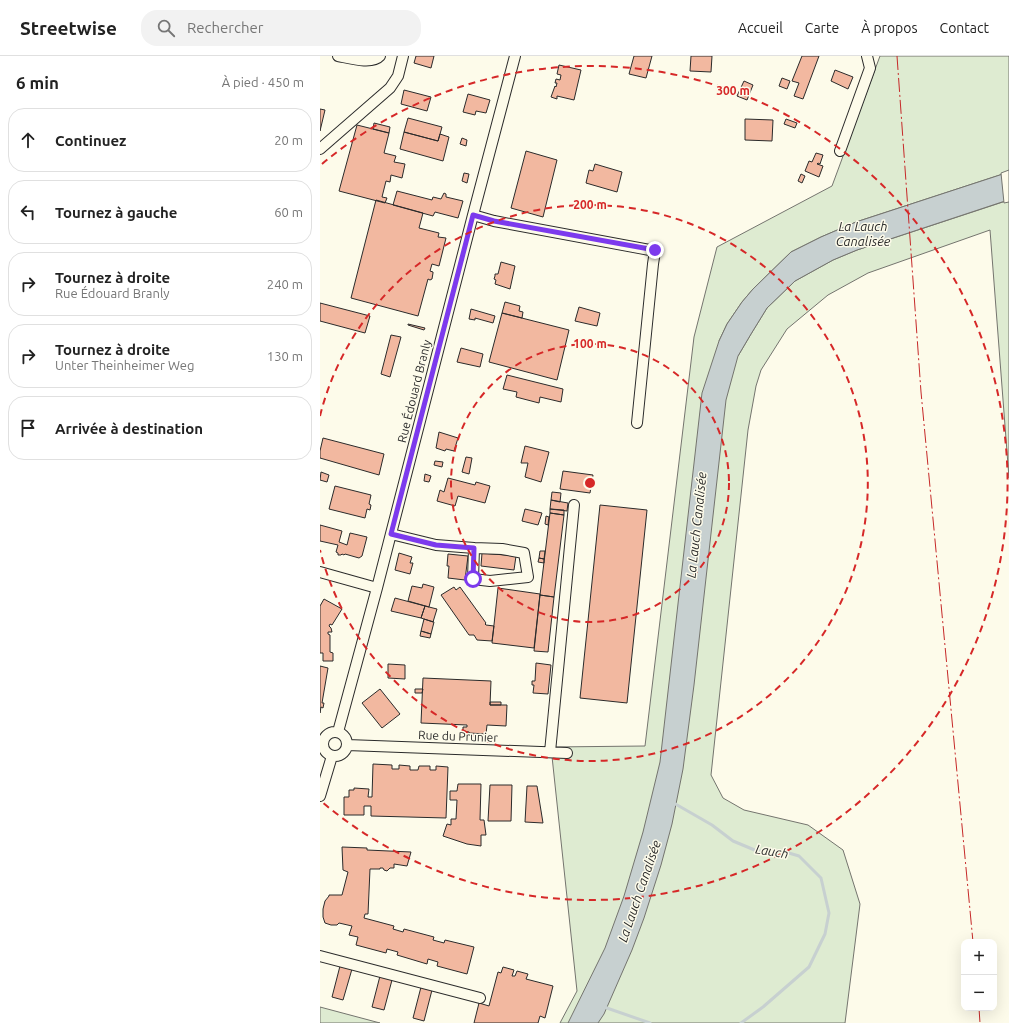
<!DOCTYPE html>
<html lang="fr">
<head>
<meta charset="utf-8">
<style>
  body { margin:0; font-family:Ubuntu,sans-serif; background:#f2f2f2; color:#222 }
  .controls { position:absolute; right:12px; bottom:12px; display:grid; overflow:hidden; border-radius:8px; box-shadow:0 4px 16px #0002 }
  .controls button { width:36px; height:36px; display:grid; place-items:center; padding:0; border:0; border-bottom:1px solid #e0e0e0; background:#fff; color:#222; font:20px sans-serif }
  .stop { position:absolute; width:12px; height:12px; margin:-9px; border:3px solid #7c3aed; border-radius:50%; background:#fff }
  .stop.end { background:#7c3aed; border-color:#fff; box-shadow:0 1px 4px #0008 }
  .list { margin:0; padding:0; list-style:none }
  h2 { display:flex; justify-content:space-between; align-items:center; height:52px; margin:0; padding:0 16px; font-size:17px }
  h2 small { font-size:13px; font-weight:400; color:#767676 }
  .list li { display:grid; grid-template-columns:26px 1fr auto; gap:12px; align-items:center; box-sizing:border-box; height:64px; margin:0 8px 8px; padding:0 8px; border:1px solid #e0e0e0; border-radius:16px }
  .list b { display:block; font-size:15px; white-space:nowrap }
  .list p { margin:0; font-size:13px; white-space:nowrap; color:#767676 }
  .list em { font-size:13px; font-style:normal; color:#767676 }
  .icon { flex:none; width:22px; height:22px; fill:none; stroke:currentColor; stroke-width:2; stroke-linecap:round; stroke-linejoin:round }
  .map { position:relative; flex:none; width:689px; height:967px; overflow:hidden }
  header { display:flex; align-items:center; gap:24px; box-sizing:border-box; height:56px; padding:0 20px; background:#fff; border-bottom:1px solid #e0e0e0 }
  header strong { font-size:19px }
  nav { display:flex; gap:22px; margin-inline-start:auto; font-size:14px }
  .search { width:280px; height:36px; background:#f2f2f2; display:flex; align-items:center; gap:10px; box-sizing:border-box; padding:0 14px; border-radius:16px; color:#767676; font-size:15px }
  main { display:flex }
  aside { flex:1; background:#fff }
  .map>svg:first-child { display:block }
  .green { fill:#deebd1; stroke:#74746e }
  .water { fill:#c7d0d0; stroke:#74746e }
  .pier { fill:#fdfbea; stroke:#74746e }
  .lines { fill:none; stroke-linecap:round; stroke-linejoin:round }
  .stream { stroke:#c7d0d0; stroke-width:3 }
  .building { fill:#f2b8a0; stroke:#2b2b2b }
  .minor-casing { stroke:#2b2b2b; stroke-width:12 }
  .minor { stroke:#fdfbea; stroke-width:10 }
  .power { stroke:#c62828; stroke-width:1; stroke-dasharray:14 3 2 3; stroke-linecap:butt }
  .route { stroke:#7c3aed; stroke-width:5 }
  .ring { fill:none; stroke:#d62828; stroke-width:2; stroke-dasharray:7 5 }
  .labels { text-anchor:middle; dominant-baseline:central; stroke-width:3; stroke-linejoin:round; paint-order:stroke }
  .street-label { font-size:12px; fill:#2b2b2b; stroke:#fdfbea }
  .water-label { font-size:13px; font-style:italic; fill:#2b2b2b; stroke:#fdfbea }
  .centre { fill:#d62828; stroke:#fdfbea; stroke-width:2 }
  .ring-label { font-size:12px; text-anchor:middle; font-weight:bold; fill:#d62828; stroke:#fdfbea; stroke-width:3; stroke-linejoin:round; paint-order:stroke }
</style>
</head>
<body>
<header>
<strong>Streetwise</strong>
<div class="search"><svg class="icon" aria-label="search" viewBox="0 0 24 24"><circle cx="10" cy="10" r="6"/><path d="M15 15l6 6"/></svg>Rechercher</div>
<nav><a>Accueil</a><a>Carte</a><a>À propos</a><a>Contact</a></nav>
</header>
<main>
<aside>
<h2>6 min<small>À pied · 450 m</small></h2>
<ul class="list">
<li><svg class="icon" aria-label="ahead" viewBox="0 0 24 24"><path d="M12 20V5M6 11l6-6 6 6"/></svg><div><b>Continuez</b></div><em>20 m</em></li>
<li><svg class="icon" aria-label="left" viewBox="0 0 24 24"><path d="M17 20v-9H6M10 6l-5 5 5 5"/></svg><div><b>Tournez à gauche</b></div><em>60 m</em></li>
<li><svg class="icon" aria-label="right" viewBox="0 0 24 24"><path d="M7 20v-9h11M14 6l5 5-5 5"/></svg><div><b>Tournez à droite</b><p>Rue Édouard Branly</p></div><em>240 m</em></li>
<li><svg class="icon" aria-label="right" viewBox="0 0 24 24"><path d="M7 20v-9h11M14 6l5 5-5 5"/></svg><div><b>Tournez à droite</b><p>Unter Theinheimer Weg</p></div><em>130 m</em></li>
<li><svg class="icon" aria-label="arrive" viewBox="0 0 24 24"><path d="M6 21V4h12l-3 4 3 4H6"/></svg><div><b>Arrivée à destination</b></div></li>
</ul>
</aside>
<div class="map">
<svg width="689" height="967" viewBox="0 0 689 967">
  <rect width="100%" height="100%" fill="#fdfbea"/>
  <path class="green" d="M560 0H689V116L536 166 501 181 471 196 433 233 422 246 407 268 399 285 418 300 431 278 447 252 475 225 513 204 537 194 689 144V422L670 174 548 217 508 239 467 273 441 314 436 330 428 374 391 719 403 742 424 754 488 769 523 794 540 848 525 967H240L257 935 231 691 325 690 374 281 397 191 512 130Z
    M0 951 60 967H0Z"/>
  <path class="water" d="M689 116 685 145 537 194 513 204 475 225 447 252 431 278 418 300 406 344 374 629 363 713 352 768 341 809 324 862 312 894 284 958 278 967H248L285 892 304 840 323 776 340 706 382 337 399 285 407 268 422 246 433 233 471 196 501 181 536 166Z"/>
  <path class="pier" d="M689 114V146L684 147 681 117Z"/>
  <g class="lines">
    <path class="stream" d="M352 746 392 769 413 785 437 795H462L479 800 501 822 509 857 505 878 489 911 443 951 421 967
      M284 951 330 967"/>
  </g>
  <path class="building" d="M96 0H114L111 12 94 7Z
    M314 0H332L326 22 309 18Z
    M371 0H392L391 16 370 15Z
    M482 0H499L483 43 474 40 479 27 472 25Z
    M239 9 261 14 254 44 237 40V43L231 41 235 30 236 31 237 27H235L236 23 240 24 241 19 237 18Z
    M515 14 533 21 528 33 511 25Z
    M462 22 470 25 467 33 459 30Z
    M424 25 433 29 427 44 417 40Z
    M84 34 111 41 107 55 81 48Z
    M148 38 170 44 166 57 156 55 155 59 143 56Z
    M0 53 5 54 0 75Z
    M88 62 122 71 118 85 84 76Z
    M425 63 453 64 452 85 425 84Z
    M466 63 477 67 475 72 464 68Z
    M54 67 70 71 69 77 53 73Z
    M37 69 69 77 64 97 76 100 74 106 85 108 82 122 71 119 70 126 66 125 62 141 67 142 65 147 19 135Z
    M84 76 118 85 120 78 129 81 123 105 80 93Z
    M142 82 147 84 146 90 140 88Z
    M206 95 237 104 223 161 191 152Z
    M496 97 503 99 500 108 498 107 497 108 503 110 499 121 485 115 489 105 492 106Z
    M275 108 302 116 297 136 266 127 269 114 273 115Z
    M144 117 149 118 147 127 142 125Z
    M481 118 485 120 482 127 478 125Z
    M77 135 112 144 113 141 121 143 124 137 126 138V141L143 145 138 162 115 156 113 160 73 149Z
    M56 144 103 157 99 172 119 177 118 181 126 182 119 210 112 208 110 215 113 216V217L112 223 110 224 108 223 98 260 31 242Z
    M181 206 195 210 190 233 175 228 176 224 174 223 175 220V218H178Z
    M185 246 200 250 199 255 203 256 202 262 182 257Z
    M0 247 50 260 45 277 0 265Z
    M259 251 280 257 277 270 255 265Z
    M151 253 175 260 173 267 155 262V264L149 263Z
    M182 257 249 274 237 324 169 306Z
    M88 268 105 272 104 274 88 269Z
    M71 279 81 281 70 321 61 318Z
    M141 292 163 298 160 311 137 306Z
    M187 319 243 333 241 346 220 341 219 347 196 341 197 336 183 333Z
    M119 376 138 382 134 395 126 393 125 395 116 392Z
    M3 382 64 398 59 419 0 402V395Z
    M205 390 229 396 221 426 205 421 208 407H201Z
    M146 401 152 402 149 418 142 416Z
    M115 405 123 406 122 411 114 409Z
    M243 415 273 419 270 437 240 433Z
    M1 416 9 419 7 426 0 424Z
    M105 418 111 420 109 426 104 425Z
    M128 422 155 429 156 426 170 430 165 447 138 440 135 450 117 445 120 434 124 436Z
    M15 430 51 439 49 448 51 449 50 454 47 453 45 462 9 453Z
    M232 436 241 437 240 446 231 444Z
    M231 444 248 447 247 455 230 453Z
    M280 449 327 454 307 647 260 642Z
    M205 453 222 457 218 469 202 465Z
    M230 453 244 454V459L230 457Z
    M230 457 244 459 234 541 220 539Z
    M226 460 229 461 228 469 225 468Z
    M0 469 22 475 19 486 27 489 30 477 47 481 42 500 39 502 25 498 24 499 22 498 21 499H18V497L16 496 18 489 0 485Z
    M220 495H225L224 503 219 502Z
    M79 497 92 501 90 507H93L90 518 75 514Z
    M162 497 196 500 194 514 161 510Z
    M128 498 148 500 145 524 128 522 129 510H127Z
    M219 502 224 503V507L218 506Z
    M103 528 114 531 109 551 88 545 92 530 102 532Z
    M134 531 136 534 140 531 166 567 165 568 166 569 174 570 172 585 157 584 154 579H149L121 539Z
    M178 532 220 538 214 592 172 587Z
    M220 539 234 541 228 596 214 595Z
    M75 542 105 550 101 562 71 555Z
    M4 543 22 553 12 569 10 568 9 570 11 572 12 576H8V578L10 579V596L13 597V605H3V597H0V550Z
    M105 550 117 553 113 566 101 562Z
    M104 563 114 566 111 578 101 575Z
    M101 575 111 578 110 582 100 580Z
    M216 607 231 609 228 638 213 637 214 629H212V625H215Z
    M68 608 85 609V623L68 622Z
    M0 610 8 612 2 647H4L3 652 1 651 0 657Z
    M103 622 171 625 170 649H187L186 670 167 669 166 678 149 677V676L143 675V671H147V669L101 667Z
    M60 633 80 658 62 672 42 647Z
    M95 633H103L102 637H95Z
    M170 646H181V649H170Z
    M53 708 72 709V713H79V709L90 710V714H98L99 710H110V714H116V710L128 711 126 762 51 760V750H44V759H24V741H29V734H34V732L49 733 48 741H52Z
    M138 728H161L160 764H164L166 779H161V790L147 788 123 780 127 768 131 769V763H136L137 744H130V735H137Z
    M170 729H192L191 765H168Z
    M207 730H217L223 767 205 766Z
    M22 791 47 792V794L91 796 87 810 74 808V812H70L67 815 64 814 63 812H60V813H50L48 858H45L44 862 74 870 73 873 83 876 84 873 114 881 113 884 124 887 125 884 154 891 147 918 117 910 118 906 108 903 107 908 77 899 78 896 67 893 66 897 36 889 38 881 29 879 32 870 19 867 17 869H11L5 867 3 861V853L5 845 9 840V839H22L28 816 23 814Z
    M20 910 32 913 23 944 12 941Z
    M183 911 194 914 192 920H195L197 915 208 918 206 923 233 930 225 962 220 960 218 967H154L159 947 169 950 178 916 181 917Z
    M60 920 72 924 64 954 52 951Z
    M101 931 112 934 104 965 93 962Z"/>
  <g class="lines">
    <defs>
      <path id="minor" d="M18 0C29 2 52 9 60 0
        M0 93 70 32 78 20 83 0
        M520 95 550 12 547 0
        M153 159 174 165 335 195 333 208 317 367
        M71 478 116 489 154 492 153 523 170 525 208 521 204 497 182 493 154 492
        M0 516 57 532
        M3 688a12 12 0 1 1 24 0a12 12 0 1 1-24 0Z
        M18 676 57 532 153 159 195 0
        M27 689 247 697
        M230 696 254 449
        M0 740 12 700
        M0 900 160 942"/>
    </defs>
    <use href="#minor" class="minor-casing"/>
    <use href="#minor" class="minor"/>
    <path class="power" d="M577 0 601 336 653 886
      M659 952 660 967"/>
  </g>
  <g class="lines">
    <path class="route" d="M153 523 154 492 116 489 71 478 153 159 174 165 335 194"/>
  </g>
  <g class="ring">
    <circle cx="270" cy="427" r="139"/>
    <path d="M0 360A278 278 0 1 1 0 494"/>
    <path d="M2 108A417 417 0 1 1 2 746"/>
  </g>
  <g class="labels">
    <g class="street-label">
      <text transform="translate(94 335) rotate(-76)">Rue Édouard Branly</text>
      <text transform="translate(138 680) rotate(2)">Rue du Prunier</text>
    </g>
    <g class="water-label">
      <text x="543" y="170">La Lauch<tspan x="543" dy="15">Canalisée</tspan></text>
      <text transform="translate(376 469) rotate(-84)">La Lauch Canalisée</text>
      <text transform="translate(452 795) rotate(9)">Lauch</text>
      <text transform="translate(319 835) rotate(-71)">La Lauch Canalisée</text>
    </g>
  </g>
  <circle cx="270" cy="427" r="6" class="centre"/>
  <g class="ring-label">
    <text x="413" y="39">300 m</text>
    <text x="270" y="153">200 m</text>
    <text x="270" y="292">100 m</text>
  </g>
</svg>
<div class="controls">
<button>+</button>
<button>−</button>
</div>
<div class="stop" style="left:153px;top:523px"></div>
<div class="stop end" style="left:335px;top:194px"></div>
</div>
</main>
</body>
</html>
